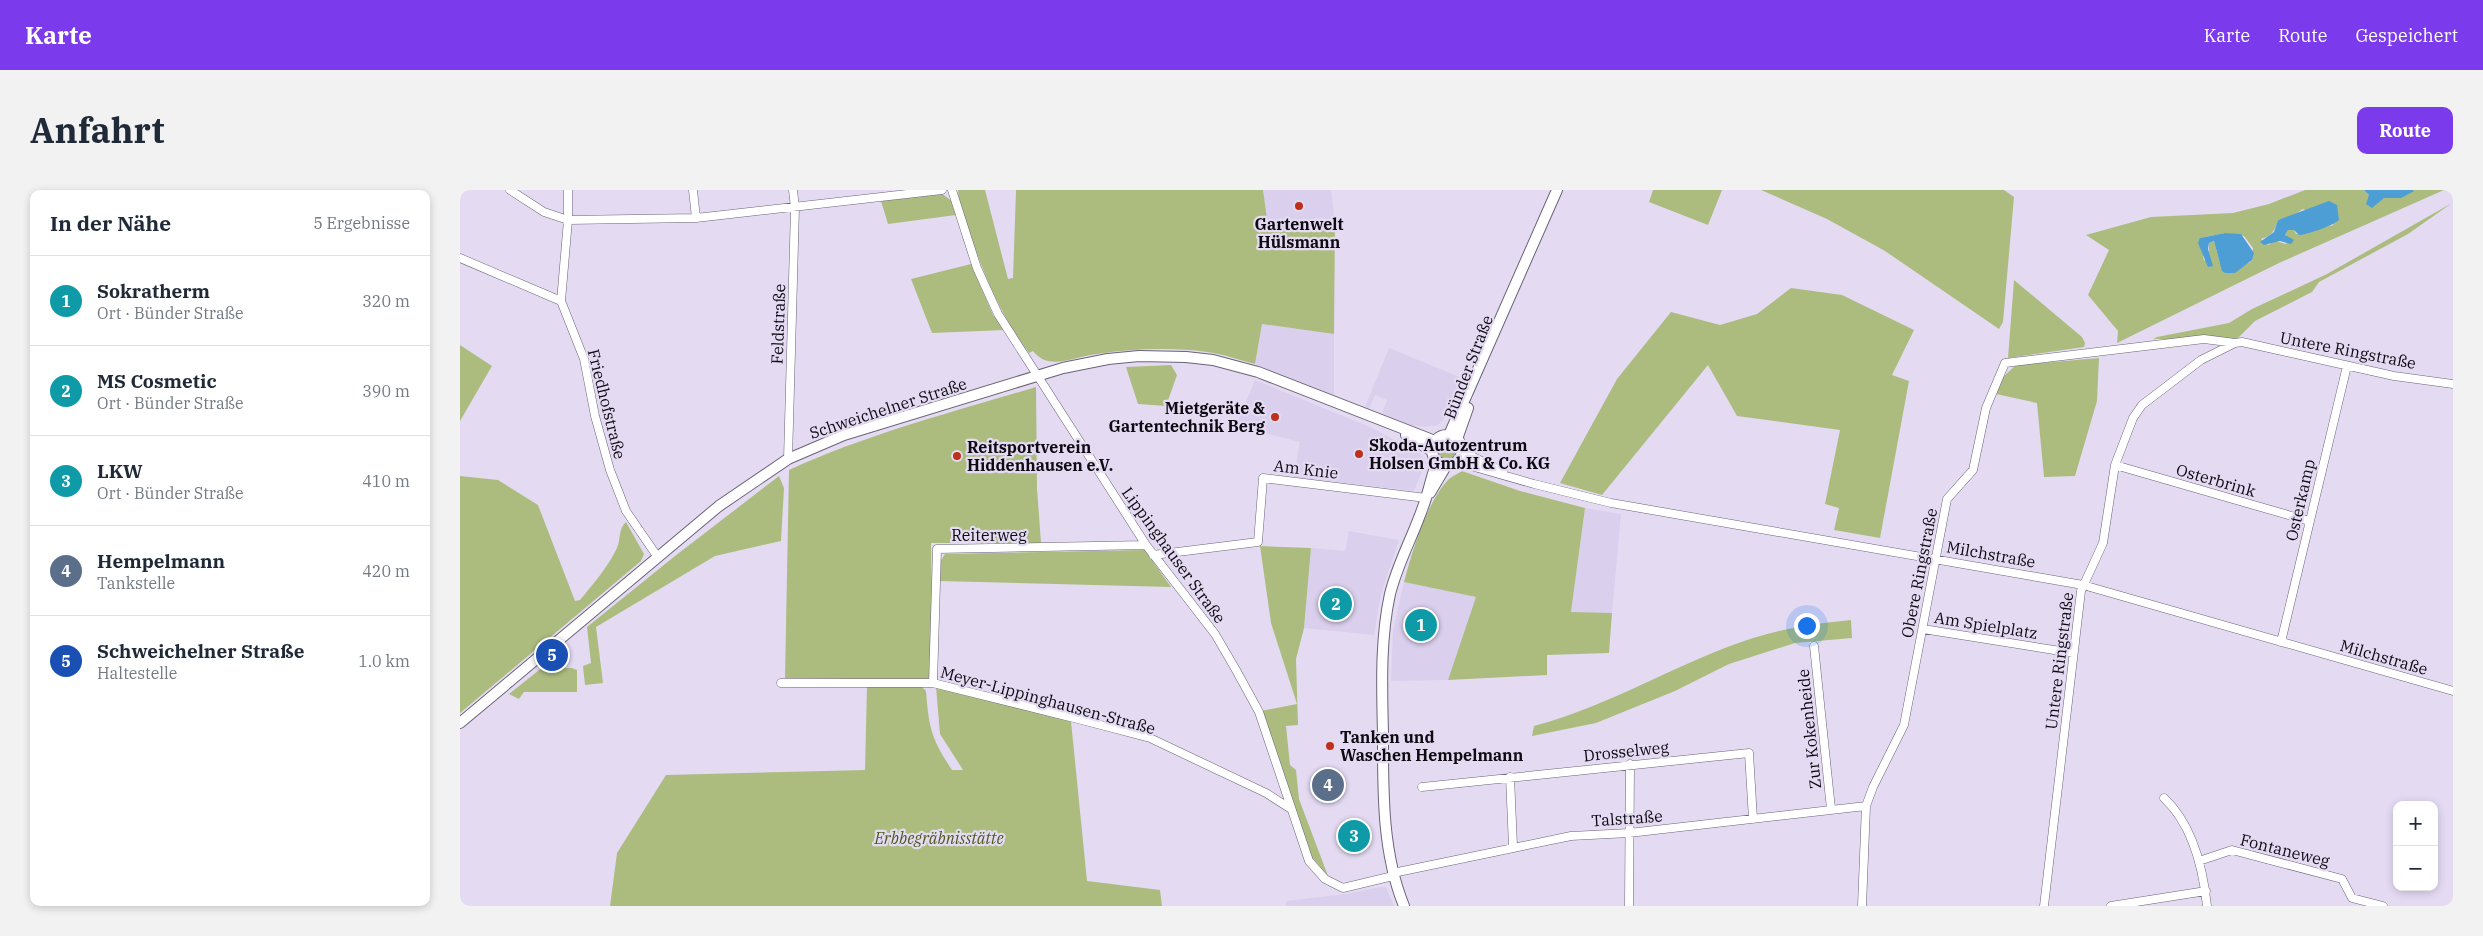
<!DOCTYPE html>
<html lang="de">
<head>
<meta charset="utf-8">
<style>
  body { margin:0; font-family:"IBM Plex Serif",serif; background:#f2f2f3; color:#1f2937 }
  .controls { position:absolute; right:15px; bottom:15px; display:grid; overflow:hidden; border-radius:10px; box-shadow:0 2px 8px #0003 }
  .controls button { width:45px; height:45px; display:grid; place-items:center; padding:0; border:0; border-bottom:1px solid #e0e1e3; background:#fff; color:#1f2937; font:25px sans-serif }
  .you { position:absolute; left:1346px; top:435px; width:18px; height:18px; margin:-12px; border:4px solid #fff; border-radius:50%; background:#1a73e8; box-shadow:0 0 0 8px #1a73e833 }
  .badge { display:grid; place-items:center; width:32px; height:32px; border-radius:50%; background:#7c3aed; color:#fff; font-size:16px; font-weight:700 }
  .pin { position:absolute; translate:-50% -50%; border:2px solid #fff; box-shadow:0 1px 5px #0006 }
  .list { margin:0; padding:0; list-style:none }
  h2 { display:flex; justify-content:space-between; align-items:center; height:65px; margin:0; padding:0 20px; font-size:21px }
  h2 small { font-size:16px; font-weight:400; color:#747a83 }
  .list li { display:grid; grid-template-columns:32px 1fr auto; gap:15px; align-items:center; box-sizing:border-box; height:90px; padding:0 20px; border-top:1px solid #e0e1e3 }
  .list b { display:block; font-size:19px; white-space:nowrap }
  .list p { margin:0; font-size:16px; white-space:nowrap; color:#747a83 }
  .list em { font-size:16px; font-style:normal; color:#747a83 }
  .map { position:relative; flex:none; width:1993px; height:716px; overflow:hidden; border-radius:10px }
  header { display:flex; align-items:center; gap:30px; box-sizing:border-box; height:70px; padding:0 25px; background:#7c3aed; color:#fff }
  header strong { font-size:24px }
  nav { display:flex; gap:28px; margin-inline-start:auto; font-size:18px }
  .intro { display:flex; align-items:center; justify-content:space-between; box-sizing:border-box; height:120px; padding:0 30px }
  h1 { margin:0; font-size:35px }
  .button { padding:12px 22px; border-radius:10px; background:#7c3aed; color:#fff; font-size:18px; font-weight:700 }
  main { display:flex; gap:30px; padding:0 30px }
  aside { flex:1; background:#fff; border-radius:10px; box-shadow:0 2px 8px #0003 }
  .map>svg:first-child { display:block }
  .built { fill:#dacfed }
  .green { fill:#acbc7f; fill-rule:evenodd }
  .water { fill:#4d9ed5 }
  .lines { fill:none; stroke-linecap:round; stroke-linejoin:round }
  .street-casing { stroke:#6b6378; stroke-width:9 }
  .secondary-casing { stroke:#6b6378; stroke-width:12 }
  .street { stroke:#fff; stroke-width:8 }
  .secondary { stroke:#fff; stroke-width:10 }
  .poi-dot { fill:#bd311a; stroke:#e4dbf3; stroke-width:2 }
  .labels { text-anchor:middle; dominant-baseline:central; stroke-width:4.5; stroke-linejoin:round; paint-order:stroke }
  .poi-label { font-size:16px; font-weight:bold; fill:#0d0a11; stroke:#e4dbf3; text-anchor:start }
  .street-label { font-size:16px; fill:#0d0a11; stroke:#e4dbf3 }
  .park-label { font-size:16px; font-style:italic; fill:#4d5b1d; stroke:#e4dbf3 }
</style>
</head>
<body>
<header>
<strong>Karte</strong>
<nav><a>Karte</a><a>Route</a><a>Gespeichert</a></nav>
</header>
<div class="intro"><h1>Anfahrt</h1><a class="button">Route</a></div>
<main>
<aside>
<h2>In der Nähe<small>5 Ergebnisse</small></h2>
<ul class="list">
<li><span class="badge" style="background:#0f9aa8">1</span><div><b>Sokratherm</b><p>Ort · Bünder Straße</p></div><em>320 m</em></li>
<li><span class="badge" style="background:#0f9aa8">2</span><div><b>MS Cosmetic</b><p>Ort · Bünder Straße</p></div><em>390 m</em></li>
<li><span class="badge" style="background:#0f9aa8">3</span><div><b>LKW</b><p>Ort · Bünder Straße</p></div><em>410 m</em></li>
<li><span class="badge" style="background:#5c6f8a">4</span><div><b>Hempelmann</b><p>Tankstelle</p></div><em>420 m</em></li>
<li><span class="badge" style="background:#1a4fb4">5</span><div><b>Schweichelner Straße</b><p>Haltestelle</p></div><em>1.0 km</em></li>
</ul>
</aside>
<div class="map">
<svg width="1993" height="716" viewBox="0 0 1993 716">
  <rect width="100%" height="100%" fill="#e4dbf3"/>
  <path class="built" d="M803 0H871L875 33 808 36Z
    M802 134 874 144V205L795 174Z
    M929 158 1002 188 985 228 978 235 965 237 951 235 922 224 927 210 915 205 909 219 905 217Z
    M795 190 910 237 959 263 966 272 954 301 834 287 840 252 776 236Z
    M1125 318 1161 324 1152 423H1111Z
    M889 341 939 350 921 404 914 445 844 438 851 358 885 361Z
    M944 392 1016 407 988 490 931 491 933 441Z
    M921 697H926L934 716H826V711L885 704Z"/>
  <path class="green" d="M498 0H525L548 89 553 88 556 0H803L808 36 875 33 874 144 802 134 795 174C779 170 763 164 747 162 710 157 673 159 637 164 615 166 589 182 573 161L569 163C539 122 525 88 509 41 505 29 498 13 498 0Z
    M1193 0H1262L1248 35 1189 12Z
    M1301 0H1544L1554 7 1543 132 1539 139 1425 61 1367 29Z
    M1845 0H1904L1909 5 1924 8 1953 0H1984L1819 73 1657 153 1658 141 1628 105 1649 60 1626 45 1691 27 1773 23 1809 14ZM1843 19 1874 35C1860 37 1851 43 1836 44L1834 40H1828L1825 45 1828 48 1826 54 1815 51 1808 55 1801 49C1812 46 1815 40 1818 30L1834 25ZM1765 43 1784 46 1793 58 1792 70 1789 73H1760L1754 51 1749 53V64L1744 71 1740 48Z
    M482 4 492 11 496 25 428 34 421 11Z
    M1992 13 1948 44 1859 92 1852 102 1795 131 1777 149H1693L1697 147 1769 133 1792 119 1867 84Z
    M511 74 533 125 545 140 472 143 451 89Z
    M1554 90 1622 147 1625 153 1624 157 1548 168Z
    M1331 98 1382 105 1454 140 1432 185 1449 191 1420 348 1374 340 1379 318 1365 314 1380 240 1277 226 1248 175 1142 305 1100 293 1157 189 1211 122 1260 135 1297 124Z
    M0 155 32 176 0 231Z
    M1639 168 1637 211 1615 286 1584 287 1577 213 1536 204 1540 190 1556 175Z
    M711 175 717 185 706 216 678 214 666 177Z
    M576 197 577 298 581 353H471L472 415 469 488 465 490 325 488 329 280C408 244 493 222 576 197Z
    M978 260a9 9 0 1 1 18 0a9 9 0 1 1-18 0Z
    M1002 281 1060 301 1125 318 1111 422 1152 423 1149 463 1087 465V485L988 490 1016 407 944 392C952 362 967 311 989 289 992 286 998 284 1002 281Z
    M0 286 38 290 78 315 115 411 120 410C133 394 148 377 157 358 161 349 158 339 166 332L184 364 181 371 0 523Z
    M319 286 324 298 321 351 255 366 136 437 143 493 125 495 123 476 131 473 127 437 215 366Z
    M800 356 851 358 844 438 836 469 838 535 826 536 830 575 836 580 839 609 868 686 851 666 801 521 837 514 811 433Z
    M685 360 711 397 478 391 480 372 485 364Z
    M1391 430 1392 448 1335 453 1269 474 1215 501 1136 533 1072 546 1074 536C1150 516 1219 472 1293 448 1324 438 1359 433 1391 430Z
    M83 477 112 478 117 480V502H64L59 509 49 504Z
    M407 496 462 497 466 501C469 538 471 548 492 580H503L480 544 476 497 611 531 627 691 700 700 702 716H150L157 663 206 585 405 580Z"/>
  <path class="water" d="M1904 0H1953L1954 1 1941 8H1924L1912 18 1906 14 1909 5Z
    M1869 11 1877 15 1879 30C1874 35 1847 45 1839 45L1834 40H1828L1825 45 1834 50 1831 54 1820 51 1804 55 1800 52 1814 42 1818 30Z
    M1765 43 1781 44 1794 63 1792 70 1775 83H1765L1762 81 1754 51 1749 53 1748 59 1753 76 1748 77 1738 53 1740 48Z"/>
  <g class="lines">
    <defs>
      <path id="street" d="M50 0 84 22 108 30 236 28 482 0
        M108 0V30L101 111 124 169 135 226 150 280 166 321 197 366
        M233 0 236 28
        M492 0 517 78 538 124 686 355 755 444 776 480 799 522 849 671 865 689 883 698 933 686
        M0 68 101 111
        M1002 261 1043 282
        M328 269 335 18 333 0
        M997 272 1074 294 1151 313 1623 395 1993 501
        M1655 275 1849 331
        M693 365 798 352 803 288 966 308
        M1463 439 1613 463
        M1821 452 1887 176
        M1354 456 1371 619
        M321 493H473L618 529 690 548 806 603 831 619
        M473 493 477 359 686 355
        M1050 587 1053 656
        M962 597 1289 563 1293 629
        M1704 608C1732 634 1743 678 1747 716
        M1739 671 1772 660 1882 689 1892 708 1923 716
        M933 683 1111 646 1169 643 1406 616
        M1169 716 1170 574
        M1402 716 1406 616 1413 597 1444 535 1487 309 1513 280 1526 218 1545 173 1744 149 1775 153
        M1584 716 1621 401 1643 353 1655 275 1673 228 1682 215 1741 170 1775 153 1782 152 1934 186 1993 194
        M1651 716 1746 701"/>
      <path id="secondary" d="M972 260a15 15 0 1 1 30 0a15 15 0 1 1-30 0Z
        M946 245 972 261
        M989 245 1097 0
        M997 249 1008 218
        M970 303 986 276
        M0 533 259 316 328 269 384 245 603 178 648 169 679 166 726 167 753 170 798 182 975 251
        M944 716C922 662 923 601 923 544 922 497 920 450 930 404 938 371 956 341 966 308 970 296 972 284 977 272"/>
    </defs>
    <use href="#street" class="street-casing"/>
    <use href="#secondary" class="secondary-casing"/>
    <use href="#street" class="street"/>
    <use href="#secondary" class="secondary"/>
  </g>
  <g class="poi-dot">
    <circle cx="839" cy="16" r="5"/>
    <circle cx="815" cy="227" r="5"/>
    <circle cx="899" cy="264" r="5"/>
    <circle cx="497" cy="266" r="5"/>
    <circle cx="870" cy="556" r="5"/>
  </g>
  <g class="labels">
    <g class="poi-label">
      <text x="839" y="34" text-anchor="middle">Gartenwelt<tspan x="839" dy="18">Hülsmann</tspan></text>
      <text x="805" y="218" text-anchor="end">Mietgeräte &amp;<tspan x="805" dy="18">Gartentechnik Berg</tspan></text>
      <text x="909" y="255">Skoda-Autozentrum<tspan x="909" dy="18">Holsen GmbH &amp; Co. KG</tspan></text>
      <text x="507" y="257">Reitsportverein<tspan x="507" dy="18">Hiddenhausen e.V.</tspan></text>
      <text x="880" y="547">Tanken und<tspan x="880" dy="18">Waschen Hempelmann</tspan></text>
    </g>
    <g class="street-label">
      <text transform="translate(318 134) rotate(-88)">Feldstraße</text>
      <text transform="translate(1888 160) rotate(11)">Untere Ringstraße</text>
      <text transform="translate(1008 177) rotate(-69)">Bünder Straße</text>
      <text transform="translate(147 214) rotate(76)">Friedhofstraße</text>
      <text transform="translate(428 218) rotate(-18)">Schweichelner Straße</text>
      <text transform="translate(846 279) rotate(7)">Am Knie</text>
      <text transform="translate(1756 290) rotate(16)">Osterbrink</text>
      <text transform="translate(1840 310) rotate(-77)">Osterkamp</text>
      <text x="529" y="345">Reiterweg</text>
      <text transform="translate(1531 364) rotate(10)">Milchstraße</text>
      <text transform="translate(714 365) rotate(54)">Lippinghauser Straße</text>
      <text transform="translate(1459 383) rotate(-79)">Obere Ringstraße</text>
      <text transform="translate(1526 435) rotate(9)">Am Spielplatz</text>
      <text transform="translate(1924 467) rotate(16)">Milchstraße</text>
      <text transform="translate(1599 471) rotate(-83)">Untere Ringstraße</text>
      <text transform="translate(588 510) rotate(15)">Meyer-Lippinghausen-Straße</text>
      <text transform="translate(1349 539) rotate(-96)">Zur Kokenheide</text>
      <text transform="translate(1166 561) rotate(-6)">Drosselweg</text>
      <text transform="translate(1167 628) rotate(-4)">Talstraße</text>
      <text transform="translate(1825 660) rotate(14)">Fontaneweg</text>
    </g>
    <g class="park-label">
      <text x="479" y="648">Erbbegräbnisstätte</text>
    </g>
  </g>
</svg>
<div class="controls">
<button>+</button>
<button>−</button>
</div>
<div class="you"></div>
<div class="pin badge" style="left:961px;top:435px;background:#0f9aa8">1</div>
<div class="pin badge" style="left:876px;top:414px;background:#0f9aa8">2</div>
<div class="pin badge" style="left:894px;top:646px;background:#0f9aa8">3</div>
<div class="pin badge" style="left:868px;top:595px;background:#5c6f8a">4</div>
<div class="pin badge" style="left:92px;top:465px;background:#1a4fb4">5</div>
</div>
</main>
</body>
</html>
